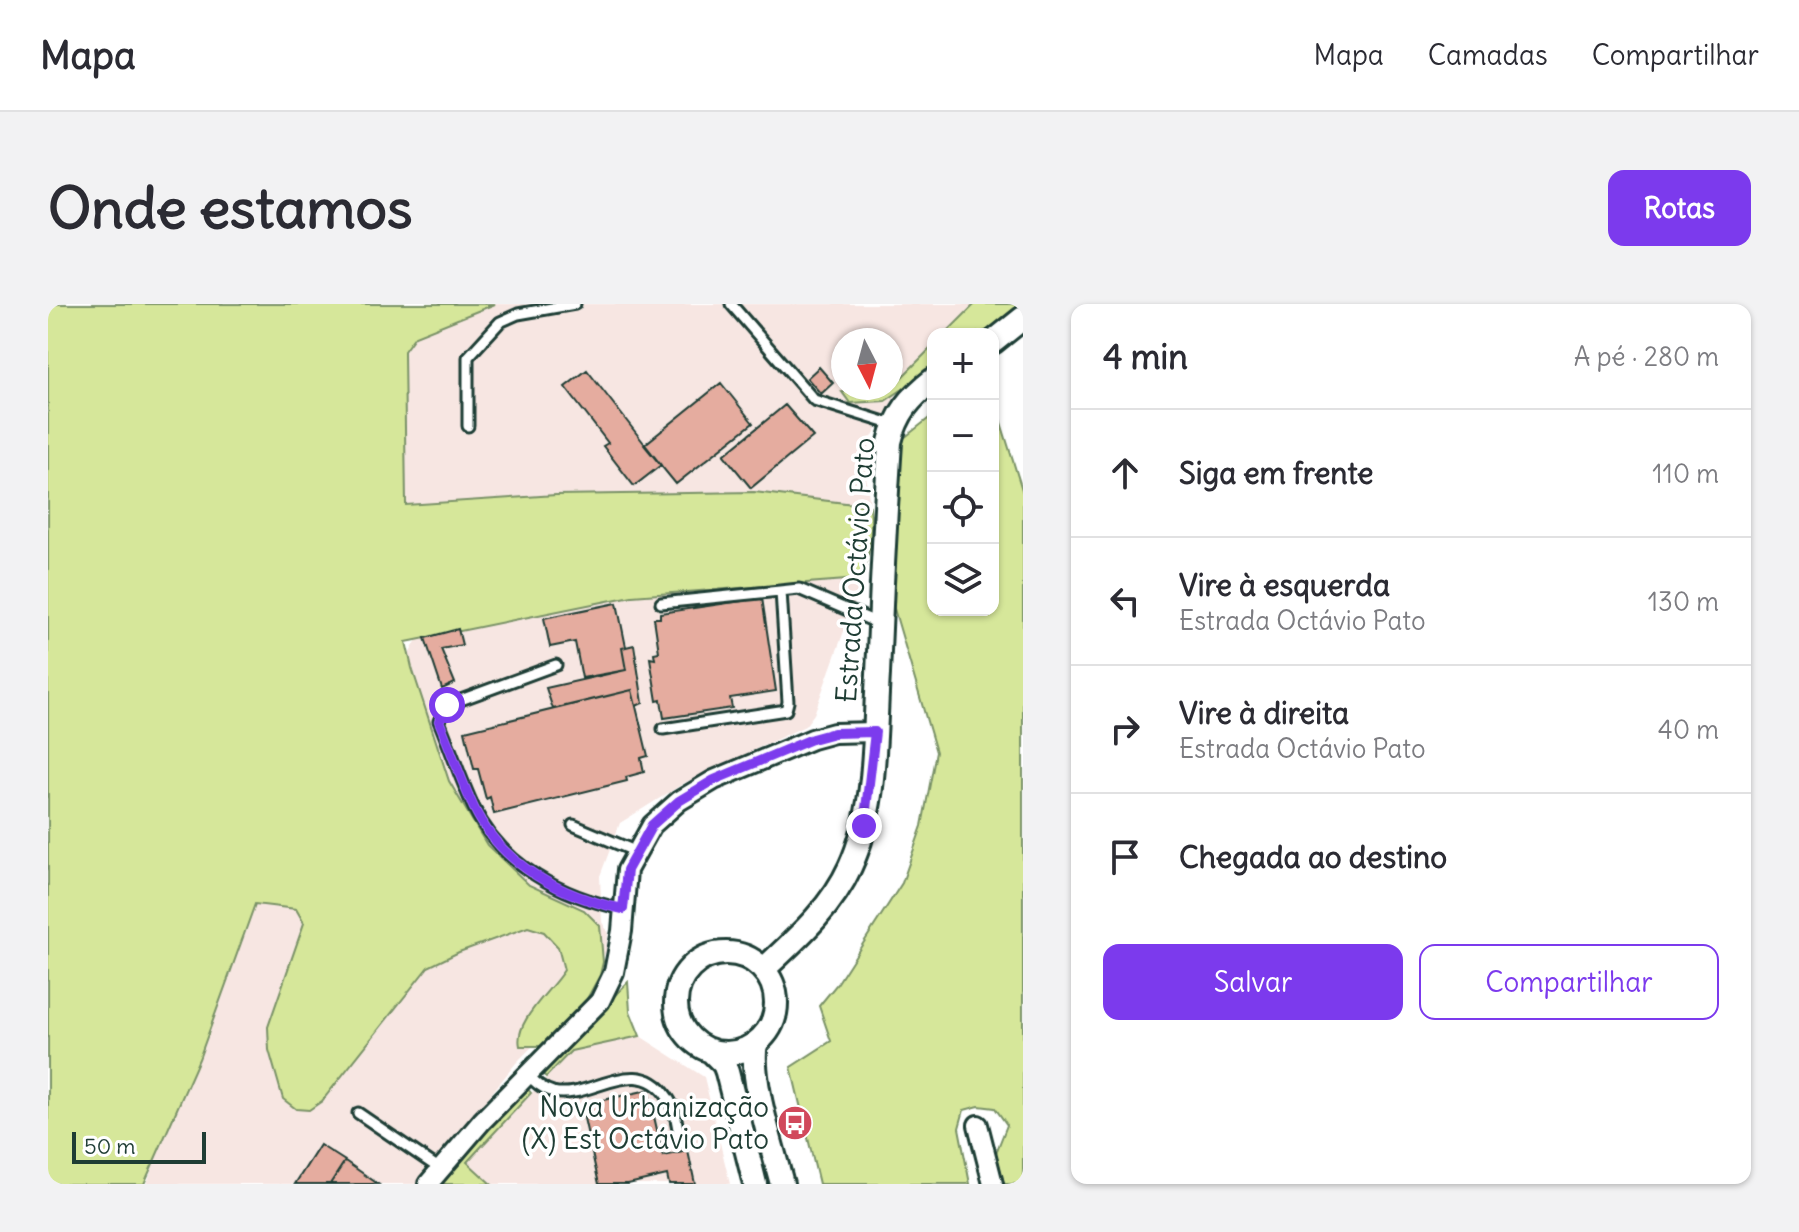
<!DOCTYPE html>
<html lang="pt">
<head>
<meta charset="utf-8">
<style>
  body { margin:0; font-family:Delius,sans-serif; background:#f2f2f3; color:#2b2b33 }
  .controls { position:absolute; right:24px; top:24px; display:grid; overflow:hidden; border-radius:16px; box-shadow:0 2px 6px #0004 }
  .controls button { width:72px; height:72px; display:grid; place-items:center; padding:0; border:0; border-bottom:2px solid #e1e1e2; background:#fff; color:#2b2b33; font:40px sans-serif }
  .compass { position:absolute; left:783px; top:24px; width:72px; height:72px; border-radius:50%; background:#fff; box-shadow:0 2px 6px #0004; rotate:174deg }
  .scale { position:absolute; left:24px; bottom:20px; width:134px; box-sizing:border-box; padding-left:8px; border:4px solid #1f3d34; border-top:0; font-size:22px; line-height:28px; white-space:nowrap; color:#1f3d34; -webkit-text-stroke:6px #fff; paint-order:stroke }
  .stop { position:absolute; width:24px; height:24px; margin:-18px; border:6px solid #7c3aed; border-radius:50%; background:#fff }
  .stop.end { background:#7c3aed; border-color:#fff; box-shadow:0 2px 8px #0008 }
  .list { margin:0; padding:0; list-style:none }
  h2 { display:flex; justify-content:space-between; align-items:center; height:104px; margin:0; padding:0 32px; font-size:34px }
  h2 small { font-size:26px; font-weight:400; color:#7c7c81 }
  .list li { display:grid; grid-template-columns:52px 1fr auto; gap:24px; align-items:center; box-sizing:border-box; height:128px; padding:0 32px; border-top:2px solid #e1e1e2 }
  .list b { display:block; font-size:30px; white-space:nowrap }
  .list p { margin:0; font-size:26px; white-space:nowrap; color:#7c7c81 }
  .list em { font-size:26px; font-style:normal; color:#7c7c81 }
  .actions { display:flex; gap:16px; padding:24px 32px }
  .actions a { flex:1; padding:18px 0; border:2px solid #7c3aed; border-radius:16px; text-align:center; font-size:28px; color:#7c3aed }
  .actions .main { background:#7c3aed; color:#fff }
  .icon { flex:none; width:44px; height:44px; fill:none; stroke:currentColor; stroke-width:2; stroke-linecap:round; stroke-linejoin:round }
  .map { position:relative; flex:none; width:975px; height:880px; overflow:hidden; border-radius:16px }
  header { display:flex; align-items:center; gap:48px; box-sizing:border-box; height:112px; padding:0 40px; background:#fff; border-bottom:2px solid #e1e1e2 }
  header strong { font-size:38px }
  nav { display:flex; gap:44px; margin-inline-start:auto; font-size:28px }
  .intro { display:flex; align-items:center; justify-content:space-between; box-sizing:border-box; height:192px; padding:0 48px }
  h1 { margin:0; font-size:56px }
  .button { padding:20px 36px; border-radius:16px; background:#7c3aed; color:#fff; font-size:28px; font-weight:700 }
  main { display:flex; gap:48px; padding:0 48px }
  aside { flex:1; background:#fff; border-radius:16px; box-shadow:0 2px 6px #0004 }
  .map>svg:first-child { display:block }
  .built { fill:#f7e6e2; fill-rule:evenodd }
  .green { fill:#d6e79a; stroke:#7a9267; stroke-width:2 }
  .building { fill:#e5ac9f; stroke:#1f3d34; stroke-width:2 }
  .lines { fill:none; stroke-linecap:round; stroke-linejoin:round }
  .service-casing { stroke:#1f3d34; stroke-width:15 }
  .minor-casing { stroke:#1f3d34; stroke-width:24 }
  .tertiary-casing { stroke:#1f3d34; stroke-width:28 }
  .service { stroke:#fff; stroke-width:9 }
  .minor { stroke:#fff; stroke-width:18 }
  .tertiary { stroke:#fff; stroke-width:22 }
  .route { stroke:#7c3aed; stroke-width:10 }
  .labels { text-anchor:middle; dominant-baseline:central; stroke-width:7; stroke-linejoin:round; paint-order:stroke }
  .street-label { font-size:28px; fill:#1f3d34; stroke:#fff }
  .poi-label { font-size:28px; fill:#1f3d34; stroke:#fff; text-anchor:end }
</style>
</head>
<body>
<header>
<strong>Mapa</strong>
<nav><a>Mapa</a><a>Camadas</a><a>Compartilhar</a></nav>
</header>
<div class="intro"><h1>Onde estamos</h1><a class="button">Rotas</a></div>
<main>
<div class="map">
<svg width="975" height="880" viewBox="0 0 975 880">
  <rect width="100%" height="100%" fill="#fff"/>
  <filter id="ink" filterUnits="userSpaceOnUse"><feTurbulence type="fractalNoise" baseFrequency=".0125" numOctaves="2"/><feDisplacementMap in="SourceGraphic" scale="16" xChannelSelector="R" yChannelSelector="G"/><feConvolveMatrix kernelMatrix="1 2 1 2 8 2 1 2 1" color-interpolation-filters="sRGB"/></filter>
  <g filter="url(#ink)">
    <path class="built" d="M447 0H929L901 30H885V47L855 79 823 135 817 164 822 202 706 188 508 191 358 201 356 47 366 32ZM795 36H843V84H795Z
      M817 269 766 410 757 422 636 479 572 519 552 572 554 618 560 629 558 647 538 688 468 759 370 880H99L132 774 202 592 389 524 355 362 373 328 579 286Z
      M592 732 656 773 682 880H443L419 858 523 747Z"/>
    <path class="green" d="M0 0H447L367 32 356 47 358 201 508 191 706 188 822 202C825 225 822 254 812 275L584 292 358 338 364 364 401 477 439 541 481 581 536 606 552 622 555 658 552 671 534 704 496 742H472C466 717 503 687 516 666L510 643 496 628 480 623 411 648 380 663 274 797 261 806 248 805 235 795 221 746 220 723 256 619 248 605 207 600 151 755 96 880H0Z
      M927 0H972C942 31 938 30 897 30Z
      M885 42V65L837 97 802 99 794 88 843 84V81L847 80Z
      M945 93 975 189V880H956L948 849 959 821 947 804 931 802 916 806 911 824 922 880H771L743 763 783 737 771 702 789 680 854 579 874 522 888 448 837 274 851 151 856 134 885 111V306H945Z
      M580 678 582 707 592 732 523 747 498 773 492 768Z
      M479 784 483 789 419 858 443 880H390L403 864Z"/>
    <path class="building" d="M771 63 785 79 773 90 759 74Z
      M539 66 613 161 586 182 555 142 560 139 517 83Z
      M673 79 705 119 628 180 596 141Z
      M737 101 765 133 703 184 676 151Z
      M714 294 728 387 682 394 684 404 616 414 613 396 609 397 602 354 607 355 606 349 611 348 606 314H612V309Z
      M569 299 578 343 574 344 578 366 534 374 527 338 502 343 496 314Z
      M410 325 414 341 393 345 407 379 394 385 377 334Z
      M586 341 595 399 588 402 584 386 505 405 498 384 578 366 574 344Z
      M584 386 600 452 593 454 596 468 578 473 579 477 446 510 442 493 438 495 430 465H426L417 427Z
      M600 786 615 852 640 847 647 880H621L619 871 580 880H551L533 801Z
      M272 841 297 857 282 880H247Z
      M297 857 330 880H282Z"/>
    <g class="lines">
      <defs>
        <path id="service" d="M683 0 766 96 846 121
          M420 122V53L452 18 470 10 527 0
          M613 299 751 285 832 320
          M508 361 399 401 391 417C403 446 413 476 426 504 454 562 515 593 575 605
          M615 425 738 406 740 398 733 287
          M525 521 589 548
          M480 771C487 778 494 785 505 788 542 797 589 747 620 794 628 805 629 822 632 836
          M310 809 392 865"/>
        <path id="minor" d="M930 821 945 880
          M380 880 434 817 552 697 566 668 574 627 579 566 604 521 631 497 666 476 764 435 786 429 827 428"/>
        <path id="tertiary" d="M945 38 975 14
          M628 699a50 50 0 1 1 100 0a50 50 0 1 1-100 0Z
          M716 665C748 635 783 605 802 563 829 505 826 433 830 370 833 293 837 215 842 138 849 109 862 94 885 76
          M708 739C701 774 725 844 734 880
          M664 748 676 760 679 768 707 880"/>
      </defs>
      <use href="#service" class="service-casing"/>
      <use href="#minor" class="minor-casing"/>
      <use href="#tertiary" class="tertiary-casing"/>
      <use href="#service" class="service"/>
      <use href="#minor" class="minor"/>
      <use href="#tertiary" class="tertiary"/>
    </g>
  </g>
  <g class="lines" filter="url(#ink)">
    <path class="route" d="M399 401 391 417C403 446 413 476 426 504 454 562 515 593 575 605L579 566 604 521 631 497 666 476 764 435 786 429 827 428 816 522"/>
  </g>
  <defs>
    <symbol id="bus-disc" viewBox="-11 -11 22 22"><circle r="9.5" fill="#d1495b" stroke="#fff"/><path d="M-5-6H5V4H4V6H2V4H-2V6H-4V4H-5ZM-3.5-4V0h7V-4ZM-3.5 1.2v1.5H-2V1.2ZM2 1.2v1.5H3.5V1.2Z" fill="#fff"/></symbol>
  </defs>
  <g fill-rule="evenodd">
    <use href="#bus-disc" x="727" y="799" width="40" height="40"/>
  </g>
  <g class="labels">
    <g class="street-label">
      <text transform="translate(807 266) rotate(-86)">Estrada Octávio Pato</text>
    </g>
    <g class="poi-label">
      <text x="721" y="803">Nova Urbanização<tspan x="721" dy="32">(X) Est Octávio Pato</tspan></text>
    </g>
  </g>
</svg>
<div class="controls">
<button>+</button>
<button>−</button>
<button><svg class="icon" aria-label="locate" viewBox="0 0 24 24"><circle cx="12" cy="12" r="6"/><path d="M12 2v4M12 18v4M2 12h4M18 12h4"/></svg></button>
<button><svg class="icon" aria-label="layers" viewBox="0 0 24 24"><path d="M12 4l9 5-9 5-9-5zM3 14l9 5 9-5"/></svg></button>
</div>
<svg class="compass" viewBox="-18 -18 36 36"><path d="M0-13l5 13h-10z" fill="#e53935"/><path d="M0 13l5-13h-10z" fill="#7c7c81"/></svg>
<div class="scale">50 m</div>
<div class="stop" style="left:399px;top:401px"></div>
<div class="stop end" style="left:816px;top:522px"></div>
</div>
<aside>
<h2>4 min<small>A pé · 280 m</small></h2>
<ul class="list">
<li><svg class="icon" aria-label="ahead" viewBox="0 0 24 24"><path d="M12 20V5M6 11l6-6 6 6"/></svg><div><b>Siga em frente</b></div><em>110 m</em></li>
<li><svg class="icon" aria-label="left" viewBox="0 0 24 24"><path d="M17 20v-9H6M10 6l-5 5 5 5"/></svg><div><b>Vire à esquerda</b><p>Estrada Octávio Pato</p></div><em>130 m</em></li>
<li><svg class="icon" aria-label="right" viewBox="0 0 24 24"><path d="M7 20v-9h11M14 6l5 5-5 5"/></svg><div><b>Vire à direita</b><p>Estrada Octávio Pato</p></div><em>40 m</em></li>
<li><svg class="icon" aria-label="arrive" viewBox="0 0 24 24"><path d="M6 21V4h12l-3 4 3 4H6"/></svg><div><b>Chegada ao destino</b></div></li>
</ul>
<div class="actions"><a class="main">Salvar</a><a>Compartilhar</a></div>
</aside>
</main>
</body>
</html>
